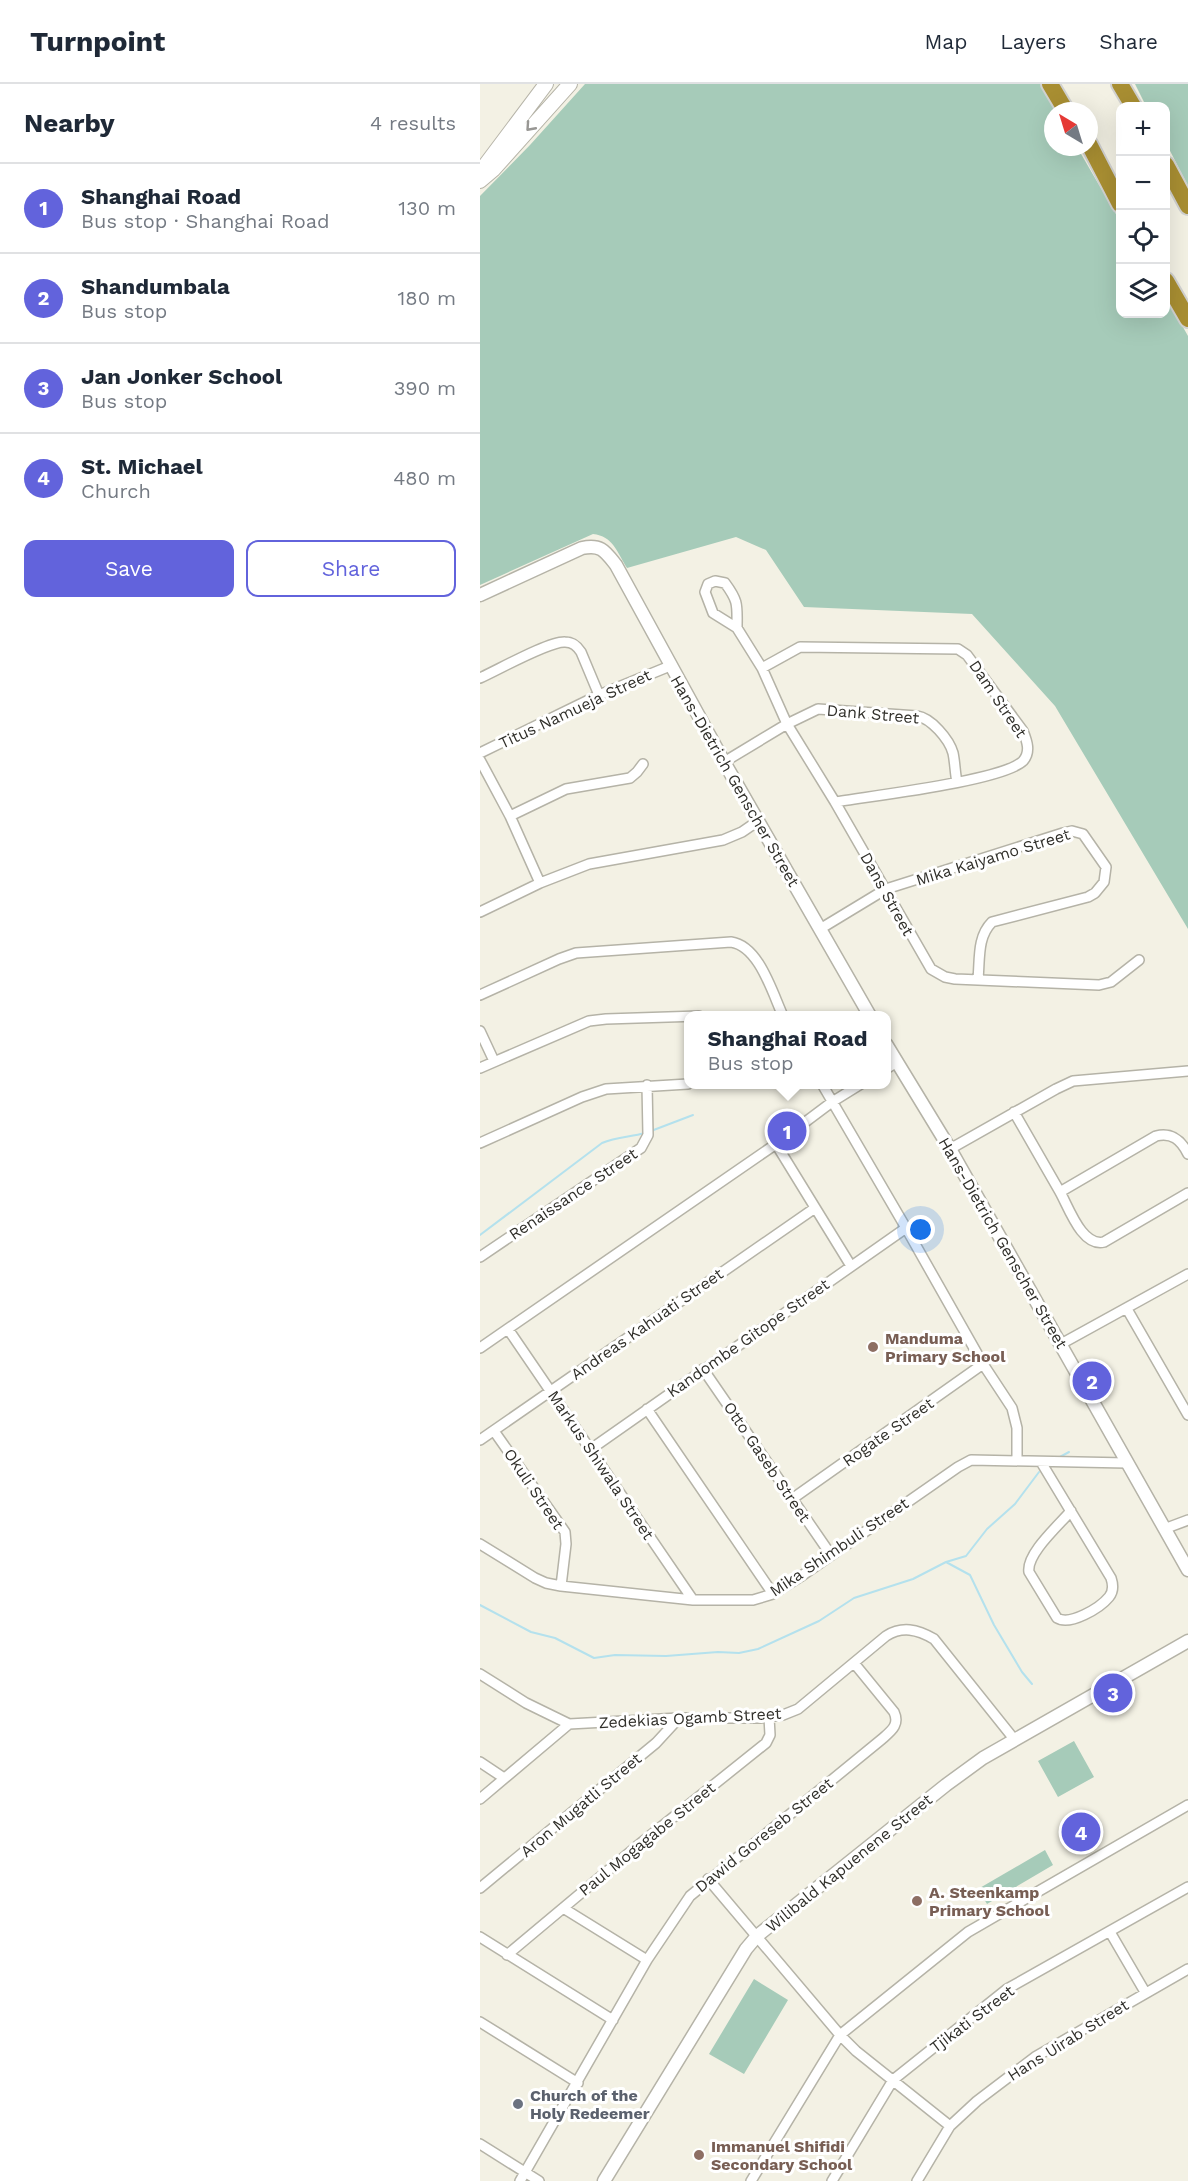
<!DOCTYPE html>
<html lang="en">
<head>
<meta charset="utf-8">
<style>
  body { margin:0; font-family:"Work Sans",sans-serif; background:#f6f6f7; color:#1f2937 }
  .controls { position:absolute; right:18px; top:18px; display:grid; overflow:hidden; border-radius:12px; box-shadow:0 6px 24px #0002 }
  .controls button { width:54px; height:54px; display:grid; place-items:center; padding:0; border:0; border-bottom:2px solid #e0e1e3; background:#fff; color:#1f2937; font:30px sans-serif }
  .compass { position:absolute; left:564px; top:18px; width:54px; height:54px; border-radius:50%; background:#fff; box-shadow:0 6px 24px #0002; rotate:322deg }
  .you { position:absolute; left:441px; top:1146px; width:21px; height:21px; margin:-15px; border:4px solid #fff; border-radius:50%; background:#1a73e8; box-shadow:0 0 0 9px #1a73e833 }
  .badge { display:grid; place-items:center; width:39px; height:39px; border-radius:50%; background:#6263dc; color:#fff; font-size:20px; font-weight:700 }
  .pin { position:absolute; translate:-50% -50%; border:3px solid #fff; box-shadow:0 2px 6px #0006 }
  .popup { position:absolute; left:204px; top:927px; width:207px; height:78px; box-sizing:border-box; display:grid; place-content:center; border-radius:12px; background:#fff; filter:drop-shadow(0 2px 4px #0005); font-size:20px; white-space:nowrap; color:#747a83 }
  .popup b { font-size:22px; color:#1f2937 }
  .popup::after { content:''; position:absolute; left:50%; top:100%; margin-left:-12px; border:12px solid transparent; border-top-color:#fff }
  .list { margin:0; padding:0; list-style:none }
  h2 { display:flex; justify-content:space-between; align-items:center; height:78px; margin:0; padding:0 24px; font-size:26px }
  h2 small { font-size:20px; font-weight:400; color:#747a83 }
  .list li { display:grid; grid-template-columns:39px 1fr auto; gap:18px; align-items:center; box-sizing:border-box; height:90px; padding:0 24px; border-top:2px solid #e0e1e3 }
  .list b { display:block; font-size:22px; white-space:nowrap }
  .list p { margin:0; font-size:20px; white-space:nowrap; color:#747a83 }
  .list em { font-size:20px; font-style:normal; color:#747a83 }
  .actions { display:flex; gap:12px; padding:18px 24px }
  .actions a { flex:1; padding:14px 0; border:2px solid #6263dc; border-radius:12px; text-align:center; font-size:21px; color:#6263dc }
  .actions .main { background:#6263dc; color:#fff }
  .icon { flex:none; width:33px; height:33px; fill:none; stroke:currentColor; stroke-width:2; stroke-linecap:round; stroke-linejoin:round }
  .map { position:relative; flex:none; width:708px; height:2097px; overflow:hidden }
  header { display:flex; align-items:center; gap:36px; box-sizing:border-box; height:84px; padding:0 30px; background:#fff; border-bottom:2px solid #e0e1e3 }
  header strong { font-size:28px }
  nav { display:flex; gap:33px; margin-inline-start:auto; font-size:21px }
  main { display:flex }
  aside { flex:1; background:#fff }
  .map>svg:first-child { display:block }
  .green { fill:#a6cbb9 }
  .lines { fill:none; stroke-linecap:round; stroke-linejoin:round }
  .stream { stroke:#b4e1ed; stroke-width:2 }
  .minor-casing { stroke:#b5b3a7; stroke-width:12 }
  .tertiary-casing { stroke:#b5b3a7; stroke-width:15 }
  .secondary-casing { stroke:#b5b3a7; stroke-width:16 }
  .motorway-casing { stroke:#d1d1d0; stroke-width:20 }
  .minor { stroke:#fff; stroke-width:9 }
  .tertiary { stroke:#fff; stroke-width:12 }
  .secondary { stroke:#fff; stroke-width:14 }
  .motorway { stroke:#a88e32; stroke-width:16 }
  .oneway { stroke:#989794 }
  .education-dot { fill:#8d6e63; stroke:#fff; stroke-width:2 }
  .worship-dot { fill:#6b7280; stroke:#fff; stroke-width:2 }
  .labels { text-anchor:middle; dominant-baseline:central; stroke-width:6; stroke-linejoin:round; paint-order:stroke }
  .street-label { font-size:16px; fill:#302f2a; stroke:#fff }
  .education-label { font-size:16px; font-weight:bold; fill:#785e54; stroke:#fff; text-anchor:start }
  .worship-label { font-size:16px; font-weight:bold; fill:#5b616d; stroke:#fff; text-anchor:start }
</style>
</head>
<body>
<header>
<strong>Turnpoint</strong>
<nav><a>Map</a><a>Layers</a><a>Share</a></nav>
</header>
<main>
<aside>
<h2>Nearby<small>4 results</small></h2>
<ul class="list">
<li><span class="badge">1</span><div><b>Shanghai Road</b><p>Bus stop · Shanghai Road</p></div><em>130 m</em></li>
<li><span class="badge">2</span><div><b>Shandumbala</b><p>Bus stop</p></div><em>180 m</em></li>
<li><span class="badge">3</span><div><b>Jan Jonker School</b><p>Bus stop</p></div><em>390 m</em></li>
<li><span class="badge">4</span><div><b>St. Michael</b><p>Church</p></div><em>480 m</em></li>
</ul>
<div class="actions"><a class="main">Save</a><a>Share</a></div>
</aside>
<div class="map">
<svg width="708" height="2097" viewBox="0 0 708 2097">
  <rect width="100%" height="100%" fill="#f3f1e4"/>
  <path class="green" d="M105 0H561L577 27H573V63H597L640 137V230H686V213L708 252V845L575 622 492 530 324 523 286 466 256 453 147 484C137 468 133 452 113 450L0 501V112L50 61Z
    M655 0H708V102L686 59V22H666Z
    M594 1657 614 1693 578 1713 558 1677Z
    M565 1766 573 1781 507 1820 498 1805Z
    M274 1895 308 1916 264 1990 229 1970Z"/>
  <g class="lines">
    <path class="stream" d="M171 1047 213 1031
      M0 1151 122 1059C136 1053 150 1053 165 1049
      M578 1374 589 1368
      M466 1478 490 1491 514 1541 542 1588 552 1600
      M0 1521 51 1548 75 1554 114 1574 135 1571 186 1572 238 1568 259 1569 278 1565 339 1537 374 1514 433 1495 466 1478 486 1472 507 1445 535 1420 559 1388"/>
    <defs>
      <path id="minor" d="M257 544C257 521 259 518 245 499L235 497 228 500 225 508 233 529 257 544 282 584 307 640 355 718 451 885 465 893 475 895 619 901 631 898 659 876
        M282 584 320 563 478 565 487 571 543 647C547 657 551 668 543 677 522 697 390 712 355 718
        M0 594C18 586 69 557 85 558 93 558 97 562 101 568L119 611
        M0 669 119 611 190 582
        M0 676 30 732 60 799
        M244 678 307 640 338 625 437 632C451 634 469 655 473 669 475 678 475 689 477 698
        M30 732 86 705 150 694 157 688 163 680
        M0 828 60 799 109 780 243 756 262 748 278 737
        M340 845 406 805 583 749 592 747 603 750 626 783 624 798 615 809 608 813 512 838C497 853 500 875 498 895
        M0 911 79 875 96 869 251 858C279 862 292 908 303 932
        M0 947 14 977
        M0 984 109 937 126 935 219 932
        M406 985 417 978
        M342 1000 426 1144 503 1280 532 1324 537 1344V1376
        M534 1028 580 1108
        M0 1059 102 1013 126 1005 208 1000
        M296 1060 371 1182
        M470 1065 576 1005 593 997 708 987
        M708 1070C701 1056 692 1048 676 1052L580 1108C589 1124 602 1163 624 1158L708 1109
        M0 1173 161 1064 168 1051 167 1001
        M647 1225 708 1331
        M28 1245 213 1516
        M581 1260 708 1190
        M0 1264 296 1060 352 1018 381 1000
        M223 1285 351 1471
        M167 1325 293 1510
        M14 1347 85 1448 86 1460 81 1502
        M0 1356 335 1124
        M111 1365 426 1144
        M561 1378 631 1494C633 1500 634 1507 629 1513 620 1524 590 1542 577 1534L549 1488C546 1470 579 1441 591 1427
        M312 1415 503 1280
        M684 1445 708 1436
        M0 1460 55 1494 66 1499 81 1502 213 1516H273L293 1510 320 1493 478 1383 491 1376 647 1379
        M0 1590 46 1619 89 1640 199 1634H280L303 1631 318 1625 406 1552C422 1542 437 1545 454 1555L534 1655
        M0 1678 24 1694
        M0 1715 89 1640
        M228 1795 360 1951 376 1967 470 2042
        M0 1804 176 1659 199 1634
        M83 1824 167 1876
        M630 1848 665 1908
        M0 1853 133 1936
        M27 1871 156 1763 286 1659 290 1651 289 1633
        M0 1938 98 1999
        M0 2060 59 2097
        M40 2097 167 1876 210 1812 402 1655C411 1647 420 1641 414 1628L374 1579
        M271 2097 360 1951 488 1848 708 1721
        M352 2097 413 1996 527 1905 708 1803
        M437 2097 470 2042 497 2017 555 1973 708 1885"/>
      <path id="tertiary" d="M0 511 102 464C121 460 125 467 136 481L244 678 390 932
        M406 960 470 1065 708 1486
        M124 2097 266 1865 277 1852 466 1701 503 1674 708 1557"/>
      <path id="secondary" d="M0 88 66 0
        M0 97 13 86 90 0"/>
      <path id="motorway" d="M570 0 586 27
        M640 0 653 22
        M609 60 640 120
        M686 81 708 122
        M686 197 708 235"/>
    </defs>
    <use href="#minor" class="minor-casing"/>
    <use href="#tertiary" class="tertiary-casing"/>
    <use href="#secondary" class="secondary-casing"/>
    <use href="#motorway" class="motorway-casing"/>
    <use href="#minor" class="minor"/>
    <use href="#tertiary" class="tertiary"/>
    <use href="#secondary" class="secondary"/>
    <use href="#motorway" class="motorway"/>
  </g>
  <defs><path id="oneway-chevron" d="M-2-3.5L2.5 0L-2 3.5" fill="none" stroke-width="1.6" stroke-linecap="round" stroke-linejoin="round" transform="scale(1.5)"/></defs>
  <use class="oneway" href="#oneway-chevron" transform="translate(50 43) rotate(132)"/>
  <g class="education-dot">
    <circle cx="393" cy="1263" r="6"/>
    <circle cx="437" cy="1817" r="6"/>
    <circle cx="219" cy="2071" r="6"/>
  </g>
  <circle class="worship-dot" cx="38" cy="2020" r="6"/>
  <g class="labels">
    <g class="street-label">
      <text transform="translate(518 615) rotate(56)">Dam Street</text>
      <text transform="translate(95 625) rotate(-25)">Titus Namueja Street</text>
      <text transform="translate(393 630) rotate(5)">Dank Street</text>
      <text transform="translate(255 697) rotate(60)">Hans-Dietrich Genscher Street</text>
      <text transform="translate(513 773) rotate(-17)">Mika Kaiyamo Street</text>
      <text transform="translate(407 810) rotate(61)">Dans Street</text>
      <text transform="translate(93 1110) rotate(-34)">Renaissance Street</text>
      <text transform="translate(523 1159) rotate(60)">Hans-Dietrich Genscher Street</text>
      <text transform="translate(167 1240) rotate(-35)">Andreas Kahuati Street</text>
      <text transform="translate(268 1254) rotate(-35)">Kandombe Gitope Street</text>
      <text transform="translate(408 1348) rotate(-35)">Rogate Street</text>
      <text transform="translate(287 1378) rotate(56)">Otto Gaseb Street</text>
      <text transform="translate(121 1381) rotate(56)">Markus Shiwala Street</text>
      <text transform="translate(54 1405) rotate(56)">Okuli Street</text>
      <text transform="translate(359 1463) rotate(-34)">Mika Shimbuli Street</text>
      <text transform="translate(210 1634) rotate(-3)">Zedekias Ogamb Street</text>
      <text transform="translate(101 1721) rotate(-40)">Aron Mugatli Street</text>
      <text transform="translate(284 1751) rotate(-39)">Dawid Goreseb Street</text>
      <text transform="translate(167 1755) rotate(-39)">Paul Mogagabe Street</text>
      <text transform="translate(369 1779) rotate(-39)">Wilibald Kapuenene Street</text>
      <text transform="translate(492 1935) rotate(-37)">Tjikati Street</text>
      <text transform="translate(588 1956) rotate(-32)">Hans Uirab Street</text>
    </g>
    <g class="education-label">
      <text x="405" y="1254">Manduma<tspan x="405" dy="18">Primary School</tspan></text>
      <text x="449" y="1808">A. Steenkamp<tspan x="449" dy="18">Primary School</tspan></text>
      <text x="231" y="2062">Immanuel Shifidi<tspan x="231" dy="18">Secondary School</tspan></text>
    </g>
    <g class="worship-label">
      <text x="50" y="2011">Church of the<tspan x="50" dy="18">Holy Redeemer</tspan></text>
    </g>
  </g>
</svg>
<div class="controls">
<button>+</button>
<button>−</button>
<button><svg class="icon" aria-label="locate" viewBox="0 0 24 24"><circle cx="12" cy="12" r="6"/><path d="M12 2v4M12 18v4M2 12h4M18 12h4"/></svg></button>
<button><svg class="icon" aria-label="layers" viewBox="0 0 24 24"><path d="M12 4l9 5-9 5-9-5zM3 14l9 5 9-5"/></svg></button>
</div>
<svg class="compass" viewBox="-18 -18 36 36"><path d="M0-13l5 13h-10z" fill="#e53935"/><path d="M0 13l5-13h-10z" fill="#747a83"/></svg>
<div class="you"></div>
<div class="pin badge" style="left:307px;top:1047px">1</div>
<div class="popup"><b>Shanghai Road</b>Bus stop</div>
<div class="pin badge" style="left:612px;top:1297px">2</div>
<div class="pin badge" style="left:633px;top:1609px">3</div>
<div class="pin badge" style="left:601px;top:1748px">4</div>
</div>
</main>
</body>
</html>
